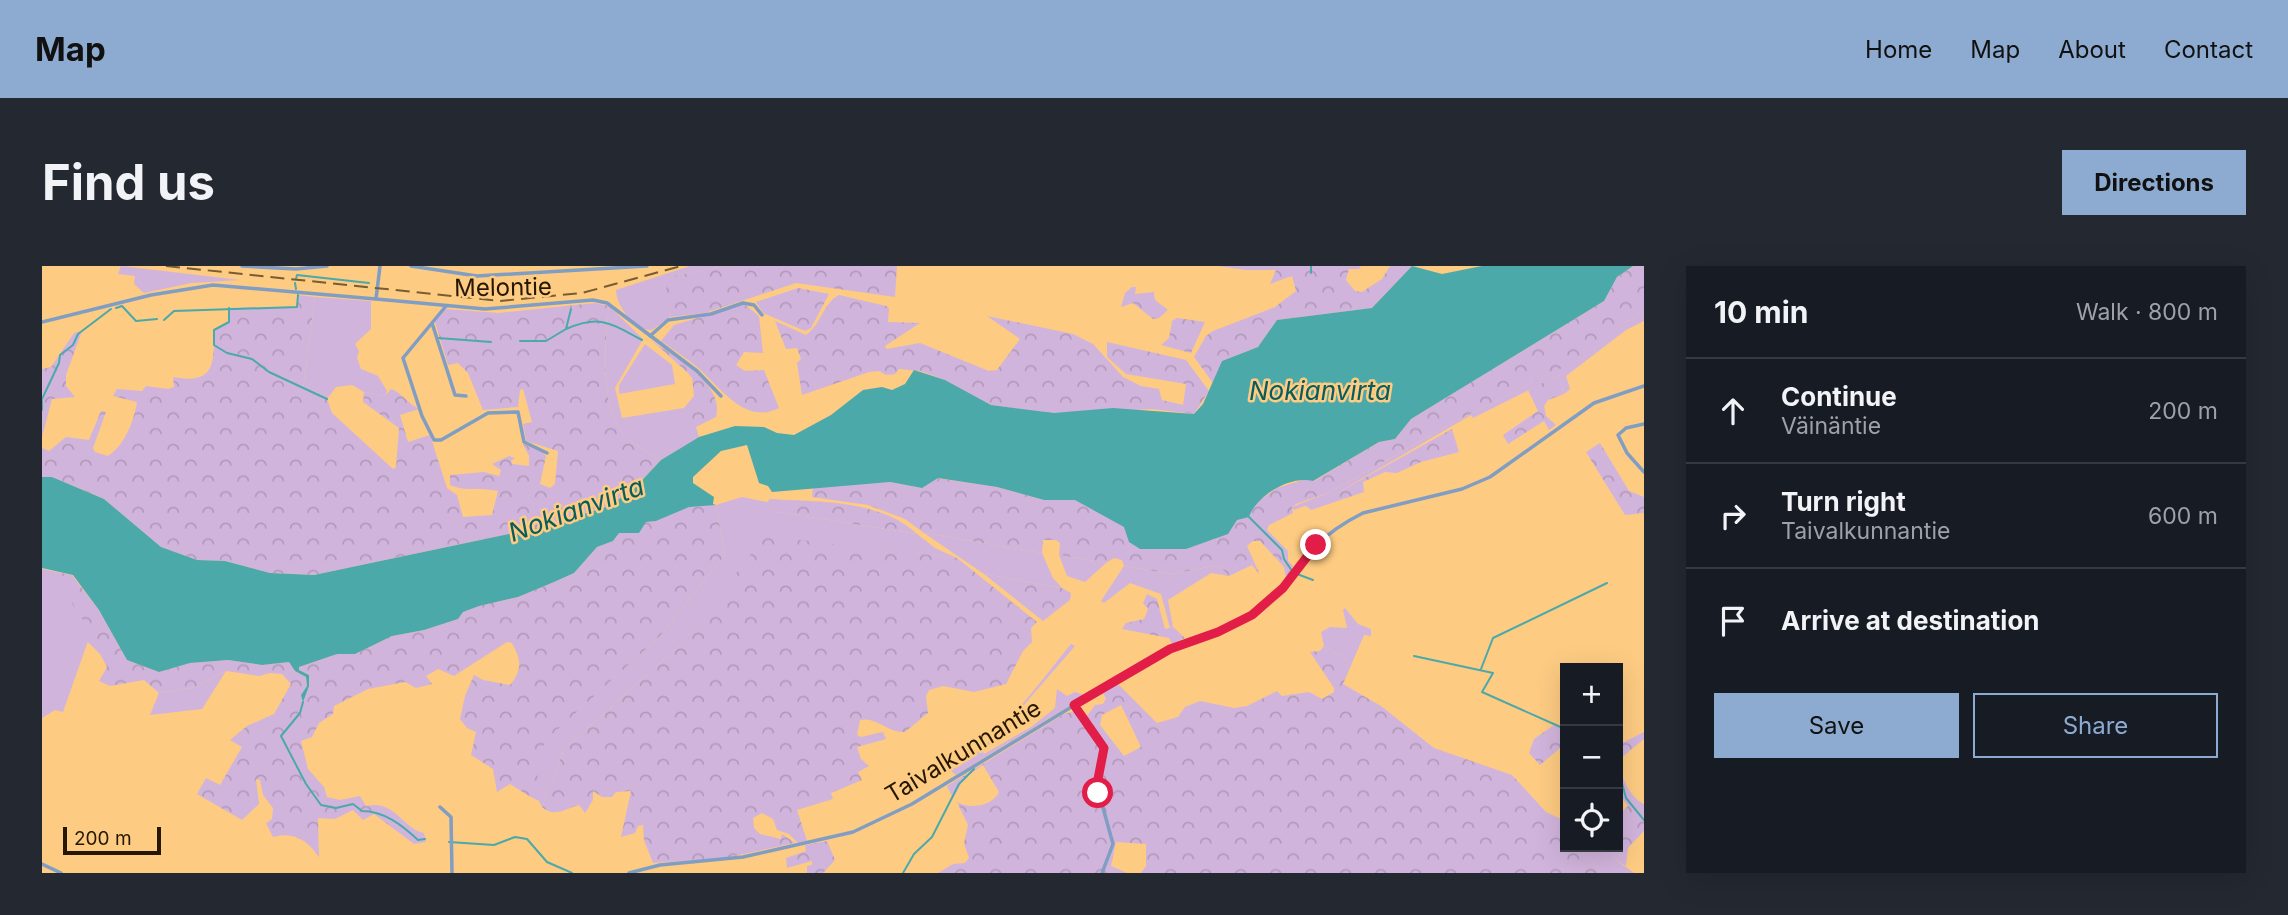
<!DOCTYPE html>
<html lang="en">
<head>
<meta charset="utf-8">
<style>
  body { margin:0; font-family:Inter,sans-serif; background:#242831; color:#f1f3f6 }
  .controls { position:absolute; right:21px; bottom:21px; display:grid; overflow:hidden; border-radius:0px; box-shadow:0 7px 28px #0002 }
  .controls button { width:63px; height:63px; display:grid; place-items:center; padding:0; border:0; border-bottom:2px solid #363941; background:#171b24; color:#f1f3f6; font:35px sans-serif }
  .scale { position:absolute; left:21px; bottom:18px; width:98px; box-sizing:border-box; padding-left:7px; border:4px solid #251702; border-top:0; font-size:19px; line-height:24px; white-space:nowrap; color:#251702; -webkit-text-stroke:5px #fdcb82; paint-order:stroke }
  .stop { position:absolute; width:21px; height:21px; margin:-16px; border:5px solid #e11d48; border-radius:50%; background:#fff }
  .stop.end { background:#e11d48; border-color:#fff; box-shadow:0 2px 7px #0008 }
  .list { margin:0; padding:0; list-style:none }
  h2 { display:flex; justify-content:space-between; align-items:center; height:91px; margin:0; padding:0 28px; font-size:30px }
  h2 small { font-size:23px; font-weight:400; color:#9ea1a6 }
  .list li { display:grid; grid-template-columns:46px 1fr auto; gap:21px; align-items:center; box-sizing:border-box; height:105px; padding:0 28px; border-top:2px solid #363941 }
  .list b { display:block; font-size:26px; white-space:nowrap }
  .list p { margin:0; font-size:23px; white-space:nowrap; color:#9ea1a6 }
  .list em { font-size:23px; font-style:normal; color:#9ea1a6 }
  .actions { display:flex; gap:14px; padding:21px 28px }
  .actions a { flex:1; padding:16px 0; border:2px solid #8dabd1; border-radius:0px; text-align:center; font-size:24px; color:#8dabd1 }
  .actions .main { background:#8dabd1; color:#111 }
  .icon { flex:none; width:38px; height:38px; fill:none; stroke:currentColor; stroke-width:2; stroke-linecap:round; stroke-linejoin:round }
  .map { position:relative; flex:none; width:1602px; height:607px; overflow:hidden; border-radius:0px }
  header { display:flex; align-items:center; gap:42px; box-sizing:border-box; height:98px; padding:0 35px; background:#8dabd1; color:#111 }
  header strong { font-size:33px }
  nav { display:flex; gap:38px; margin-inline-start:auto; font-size:24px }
  .intro { display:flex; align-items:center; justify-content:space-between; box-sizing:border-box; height:168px; padding:0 42px }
  h1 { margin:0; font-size:49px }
  .button { padding:18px 32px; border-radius:0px; background:#8dabd1; color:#111; font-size:24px; font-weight:700 }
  main { display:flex; gap:42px; padding:0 42px }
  aside { flex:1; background:#171b24; border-radius:0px; box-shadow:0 7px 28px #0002 }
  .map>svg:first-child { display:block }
  .grass { fill:#d1b4dc }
  .forest { fill:url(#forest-crowns); fill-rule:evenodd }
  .water { fill:#4ba9aa }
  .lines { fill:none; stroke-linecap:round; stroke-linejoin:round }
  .stream { stroke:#4ba9aa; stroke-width:2 }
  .minor { stroke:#809dc4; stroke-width:3.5 }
  .rail { stroke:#785c33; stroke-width:2; stroke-dasharray:14 7; stroke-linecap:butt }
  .route { stroke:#e11d48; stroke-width:9 }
  .labels { text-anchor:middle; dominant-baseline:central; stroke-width:5; stroke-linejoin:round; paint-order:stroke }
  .street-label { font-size:24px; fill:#251702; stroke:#fdcb82 }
  .water-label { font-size:26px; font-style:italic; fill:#085c5d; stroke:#fdcb82 }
</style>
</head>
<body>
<header>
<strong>Map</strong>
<nav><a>Home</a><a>Map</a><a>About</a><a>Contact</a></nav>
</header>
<div class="intro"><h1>Find us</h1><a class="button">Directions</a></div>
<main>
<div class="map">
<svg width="1602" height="607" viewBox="0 0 1602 607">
  <defs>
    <pattern id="forest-crowns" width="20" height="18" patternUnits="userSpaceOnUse" patternTransform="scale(1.75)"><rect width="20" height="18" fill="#d1b4dc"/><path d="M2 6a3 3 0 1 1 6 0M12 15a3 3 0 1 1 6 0" fill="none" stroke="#b39abb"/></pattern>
  </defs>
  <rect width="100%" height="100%" fill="#fdcb82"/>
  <path class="grass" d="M79 0 198 14 149 17 102 27 92 18 93 10 76 8Z
    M648 0H682L624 12 628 51 610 64C593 65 574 40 574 24Z
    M273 31 329 35V63L313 78 317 85 315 92 319 103 336 110 345 125 343 130 322 126 310 119 294 121 285 133 261 122Z
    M567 40 601 73 573 122 580 152 642 142 651 151 657 171 619 194C608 187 595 181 586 173 556 146 563 77 567 40Z
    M1602 47V55L1584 64 1524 110 1528 123 1522 128 1517 109 1431 152 1429 149 1292 229 1252 244 1250 241 1288 226 1414 155 1552 86 1579 58Z
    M603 78 630 99 633 118 577 128V119Z
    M700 231 725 236 736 246 875 268 893 282 915 292 723 271 637 380 522 483 500 541 497 535 487 530 502 475 618 370 683 289 674 239Z
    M882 267 1000 287 1011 312 1020 322 942 308Z
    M1017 289 1064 297 1043 316 1025 310Z
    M1176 299 1187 310 1169 307 1126 334 1131 361 1128 362 1119 328 1088 317 1062 337 1059 335 1082 300 1130 308Z
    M0 302 57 344 21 446 13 444 0 452Z
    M1303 342 1316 358 1329 363V370L1322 369 1310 397 1282 380 1279 366 1288 361 1305 362 1301 344Z
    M1029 378 1033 380 941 486 942 488 989 461 1013 442 1015 423 1025 430 1033 426 1042 429 1076 408 1077 410 914 509 908 504C940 495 1006 406 1029 378Z
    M184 405 160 443 108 449 117 427 154 421Z
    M1540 581H1567L1573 593 1592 607H1559Z"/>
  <path class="forest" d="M682 0H855L853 31 754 17 663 47 628 51 623 12Z
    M1176 0H1319L1317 3H1307L1304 14 1313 25 1320 26 1340 13 1348 0H1370L1330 42 1235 54 1216 81 1180 95 1171 117 1152 91 1164 70 1171 65 1233 41 1254 25 1250 10 1228 18 1234 4H1204Z
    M1591 0H1602V47L1579 58 1553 86 1414 155 1288 226 1254 238 1250 241 1251 247 1227 259 1225 264 1246 285V295L1251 300 1244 312 1242 301 1218 275H1211L1205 280 1218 309 1210 299 1187 310 1176 299 1130 308 1082 300 1080 294 1072 292 1064 297 1017 289 1018 277 1014 274H1001L1000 287 882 267 863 253 826 239 770 231 771 220 848 216 879 222 895 212 955 221 1002 234H1034L1083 261 1088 276 1098 283H1144L1159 275 1171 274 1211 239 1235 222 1264 213 1272 215 1337 176 1353 173 1369 153 1562 35 1575 11Z
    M1090 21H1094L1093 28 1112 26 1113 34 1126 44 1117 52 1111 53 1091 37 1079 41 1083 27Z
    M756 22 787 28 769 62 763 65 721 47 714 36Z
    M256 29 273 31 261 122 285 133 290 147 351 203 354 201 357 162 321 136 322 126 343 130 349 123C359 126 366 138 377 143L358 149 366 176 388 169 405 222 415 229 421 251 450 249 456 225C440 221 422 226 408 219V209L442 206 457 210 459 204 450 198 467 190 473 192 469 195 470 198 487 200V190L481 178 499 185 504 190 498 218 508 222 513 218 516 185 484 175 481 158 490 156 481 123 478 124 476 141 441 144 426 107 416 97 406 99 393 56 403 43 457 47 553 37 567 40C563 77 556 146 586 173 595 181 608 187 619 194L590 225 564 241 500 261 272 309 228 307 183 295 155 294 119 281 62 233 10 211H0V182L7 185 24 171 47 174 59 145 64 146 51 182 53 186 66 190C83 179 92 155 95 136L71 130 75 123 100 125 104 120 126 123 132 121 131 111C173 119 172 98 172 64L187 56V42L255 41Z
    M797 29 844 40 847 42 846 56 878 57 843 80 844 83 878 77 947 105 955 104 978 73 945 50 1031 68 1051 78 1081 111 1099 120 1117 123 1120 134 1141 139 1144 118 1084 108 1065 91V76L1144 94 1167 125 1152 148 1110 143 1016 148 949 139 903 114 878 105 857 103 853 108 844 109 837 105 827 106 760 129 755 97 759 93 755 82 744 83 733 55 764 69C779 59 781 37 797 29Z
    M702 38 717 50 721 87 702 86 694 99 703 105 722 104 737 142C702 160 677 119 655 101 644 92 631 83 619 75L632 59Z
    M1135 52 1163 56 1149 87 1119 79 1127 72 1130 55Z
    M40 65 24 109V120L33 131 10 133 0 171V103L9 101 32 67Z
    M608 73C632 91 683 117 674 151L654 161 642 142 652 130 650 112 645 106Z
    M1517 109 1522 128 1506 134 1502 140 1504 150 1514 159 1507 164 1502 155 1466 178 1461 169 1496 145 1486 124Z
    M1410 163 1417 186 1379 196 1355 207 1343 206 1321 216 1322 226 1269 244 1263 239 1292 229Z
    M1558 177 1587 225 1602 231V247L1583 249 1544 186Z
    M728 233C774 236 838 233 875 268L736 246 725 236Z
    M674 239 683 289 618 370 503 475 495 514 487 530 468 518 455 526 451 503 429 489 434 466 425 462 418 453 423 430 432 409 441 414 468 419C481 403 479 394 470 377L465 376 412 410 396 403 384 410 390 418 374 422 363 416 326 423 292 440 291 448 277 457 270 471 259 475 266 503 282 521 285 531 298 534 318 530 324 540C353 533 361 563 382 567L384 576 372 578 332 548 321 554 311 544 293 553 276 552 277 591C266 575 252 565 231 571L224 557 230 553 231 542 221 529 218 514 214 513 217 538 200 554 155 528 164 512 178 519 200 481 188 474 205 460 232 448 249 418 240 408 228 407 217 410 184 405 154 421 117 427 102 414 68 420 57 415 65 401 58 388 45 375 44 357C23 335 32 321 0 313V303L30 309 57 344 85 394 117 406 147 397 186 394 220 399 247 396 253 405 264 411 265 420 259 429H263L267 409 257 404V401L295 388H313L350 370 382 364 416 353 421 346 436 340 476 331 512 316 532 307 555 281 571 275 577 267H593L604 256 614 255 647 240Z
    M723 270 915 292 995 356 989 362 990 376 981 385 964 418 932 426 901 420 887 424 884 430 886 447 863 466C846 467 834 450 818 454L815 469 819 471 841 466 844 473 815 481 819 493 827 500 816 506 820 514 789 527 791 533 755 544 765 575 756 577 747 568 735 564 731 553 720 547 711 552 712 562 718 568 739 573 740 568 753 577 683 592 611 597 602 574 601 559 596 560 593 567 579 571 589 525 574 526 570 531H560L551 525V534L543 547 537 539C522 543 513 552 500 541L522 483 637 380Z
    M942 308 1020 322 1029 327 1028 334 1001 355Z
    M1105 328 1115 333 1123 363 1131 361 1143 372 1130 378 1127 372 1080 363 1084 357 1102 353 1106 343 1101 337Z
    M1282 380 1310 397 1301 418 1339 440 1392 482 1470 509 1504 546 1519 553 1523 558V581H1540L1559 607H1099L1104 600V578L1074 576 1069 600 1085 607H896L911 598 923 597 927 592 922 577 926 559 915 536C927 544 951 540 957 526L941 499 922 512 911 532 905 520 1022 448 1033 445 1046 449 1053 439 1061 438 1064 432 1061 427 1076 418 1115 457 1136 451 1143 441 1158 435 1192 442 1205 440 1235 425 1240 430 1267 426 1280 433 1292 426V422L1268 386 1278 385ZM1079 439 1099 481 1082 490 1058 459 1060 449Z
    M1512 459 1523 463V478L1498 499 1487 487 1492 473Z
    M1602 466V473L1578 493C1577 508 1588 532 1602 538V565L1586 582 1584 600 1573 593 1567 581H1576V549L1586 540 1577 528 1576 479Z
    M785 575 793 594 781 607H765V600L770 599V595L745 602 744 592 764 585 763 579Z"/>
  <path class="water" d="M1370 0 1400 8 1440 0H1591L1575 11 1562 35 1369 153 1353 173 1337 176 1271 215C1248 209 1214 230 1207 251L1195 254 1186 268 1144 283H1098L1087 276 1082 261 1033 234H1002L955 221 896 212 880 222 848 216 730 226 726 220 717 217 705 179 679 185 651 211V217L672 231 671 238 674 239 647 241 614 255 604 256 597 267H577L571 275 555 281 532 307 512 316 476 331 437 340 421 346 416 353 382 364 350 370 313 388H295L257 401V404L267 409V420L261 436 259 429 265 420 264 411 253 405 247 396 220 399 186 394 148 397 117 406 85 394 57 344 31 309 0 302V211H10L62 233 119 281 155 294 183 295 228 307 272 309 500 261 564 241 590 225 619 194 657 171 693 160 722 161 735 167 752 169 789 149 821 124 840 121 850 124 863 118 872 104 903 114 949 139 1012 147 1071 142 1152 148 1161 138 1180 95 1216 81 1235 54 1330 42Z"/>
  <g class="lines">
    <path class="stream" d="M1269 7V0
      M254 13 255 9 327 17
      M253 17 254 23
      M74 42 80 40 94 55 115 53
      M187 42V56L172 64V79L185 87 210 93 227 106 285 133
      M122 54 132 45 255 41 256 29
      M524 63C558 48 568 57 600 74
      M396 72 449 76
      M478 75H504L524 63 529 43
      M0 133 17 97 18 89 31 79 36 68 69 43
      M0 135V144
      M1207 251 1240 284 1242 293 1250 305
      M1255 308 1271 314
      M1372 390 1451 407 1440 426 1523 463
      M1439 403 1451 372 1565 317
      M261 436 258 447 239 470 264 518 279 539 294 542 311 538 320 545C342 545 360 559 376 574L383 573
      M1576 503 1584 532 1602 554
      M407 576 452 579 473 571 485 573 505 596 530 607
      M861 607 872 588 890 571 917 518 932 503"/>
    <path class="minor" d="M200 0 254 3 285 0
      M369 0 435 10 605 0
      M334 33 443 43 551 34 565 37 655 105 679 130
      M404 40 361 92 380 150 392 174H399L446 147 476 146 482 176 505 187
      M0 56 109 29 171 19 334 33 338 0
      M390 57 413 129 424 130
      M608 70 626 54 669 48 701 37 712 39 720 49
      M1602 158 1584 162 1576 169 1585 187 1602 206
      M1033 439 1062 482 1055 520 1071 578 1060 607
      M398 541 409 551 410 607
      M0 598 19 607
      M587 607 618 599 701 591 811 566 870 538 1100 398C1141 376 1189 367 1225 338 1245 322 1256 299 1273 281 1287 266 1303 256 1321 247L1420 223 1448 211 1552 137 1602 120"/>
    <path class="rail" d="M124 0 458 35 540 27 639 0"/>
  </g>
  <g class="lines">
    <path class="route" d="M1056 527V513L1062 482 1032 439 1128 383 1176 366 1210 349 1241 322 1274 279"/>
  </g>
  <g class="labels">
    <g class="street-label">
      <text transform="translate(461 21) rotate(-1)">Melontie</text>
      <text transform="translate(921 485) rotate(-31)">Taivalkunnantie</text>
    </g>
    <g class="water-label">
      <text x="1278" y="124">Nokianvirta</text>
      <text transform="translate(534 243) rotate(-20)">Nokianvirta</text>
    </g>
  </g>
</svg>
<div class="controls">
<button>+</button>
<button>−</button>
<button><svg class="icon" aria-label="locate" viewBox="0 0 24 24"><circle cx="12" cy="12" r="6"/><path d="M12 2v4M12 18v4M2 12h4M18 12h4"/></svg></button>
</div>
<div class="scale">200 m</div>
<div class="stop" style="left:1056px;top:527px"></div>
<div class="stop end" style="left:1274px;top:279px"></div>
</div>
<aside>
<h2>10 min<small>Walk · 800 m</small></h2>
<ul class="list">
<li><svg class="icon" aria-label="ahead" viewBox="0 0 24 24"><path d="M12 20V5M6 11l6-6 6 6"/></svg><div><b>Continue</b><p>Väinäntie</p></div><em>200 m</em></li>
<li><svg class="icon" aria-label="right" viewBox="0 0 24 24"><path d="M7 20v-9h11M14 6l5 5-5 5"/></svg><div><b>Turn right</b><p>Taivalkunnantie</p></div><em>600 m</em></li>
<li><svg class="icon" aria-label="arrive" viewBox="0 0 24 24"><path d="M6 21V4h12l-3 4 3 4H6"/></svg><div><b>Arrive at destination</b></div></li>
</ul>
<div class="actions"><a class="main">Save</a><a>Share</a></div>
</aside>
</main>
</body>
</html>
